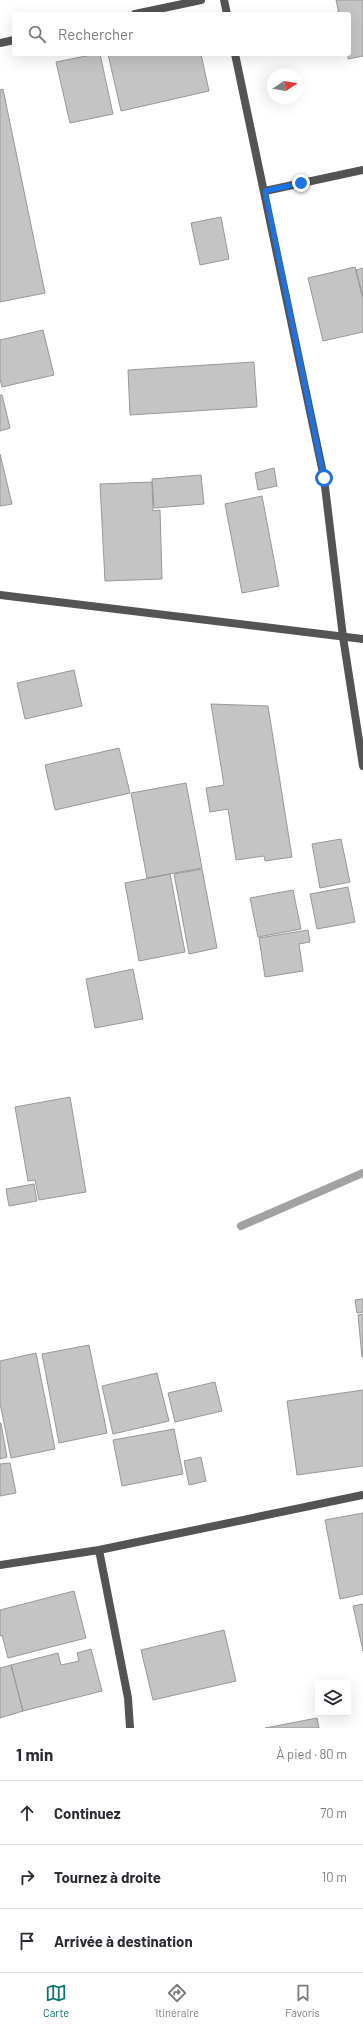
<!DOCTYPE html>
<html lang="fr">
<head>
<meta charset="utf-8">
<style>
  body { margin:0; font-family:Barlow,sans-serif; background:#f2f2f3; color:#2b2b33 }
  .controls { position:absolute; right:12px; bottom:12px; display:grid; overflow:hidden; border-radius:4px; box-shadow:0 4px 16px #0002 }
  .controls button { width:36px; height:36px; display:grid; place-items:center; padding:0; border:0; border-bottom:1px solid #e1e1e2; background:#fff; color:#2b2b33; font:20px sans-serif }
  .compass { position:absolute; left:267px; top:68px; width:36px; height:36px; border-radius:50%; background:#fff; box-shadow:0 4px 16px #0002; rotate:78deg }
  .stop { position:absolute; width:12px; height:12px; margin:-9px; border:3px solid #1a73e8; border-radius:50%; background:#fff }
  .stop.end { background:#1a73e8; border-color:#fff; box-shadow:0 1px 4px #0008 }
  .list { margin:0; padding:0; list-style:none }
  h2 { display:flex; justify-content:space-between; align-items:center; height:52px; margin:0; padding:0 16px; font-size:17px }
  h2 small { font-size:13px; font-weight:400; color:#7c7c81 }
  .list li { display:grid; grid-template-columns:26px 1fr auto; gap:12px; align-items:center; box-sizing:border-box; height:64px; padding:0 16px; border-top:1px solid #e1e1e2 }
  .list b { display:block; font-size:15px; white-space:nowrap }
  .list em { font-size:13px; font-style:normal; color:#7c7c81 }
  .icon { flex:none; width:22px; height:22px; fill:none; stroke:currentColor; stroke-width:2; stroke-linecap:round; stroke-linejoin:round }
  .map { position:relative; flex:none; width:363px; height:1728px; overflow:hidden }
  .search { position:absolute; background:#fff; box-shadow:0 4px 16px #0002; left:12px; right:12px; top:12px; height:44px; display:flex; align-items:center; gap:10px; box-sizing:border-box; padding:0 14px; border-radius:4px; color:#7c7c81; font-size:15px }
  .sheet { height:244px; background:#fff }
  nav { display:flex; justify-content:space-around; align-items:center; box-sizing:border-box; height:56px; border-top:1px solid #e1e1e2; background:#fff; font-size:11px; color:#7c7c81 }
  nav a { display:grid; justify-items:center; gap:2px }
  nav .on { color:#0f766e }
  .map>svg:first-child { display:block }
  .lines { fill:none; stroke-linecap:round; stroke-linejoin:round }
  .stream { stroke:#a2a2a2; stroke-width:8 }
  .building { fill:#c4c4c4; stroke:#989898 }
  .minor { stroke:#545454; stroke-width:8 }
  .route { stroke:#1a73e8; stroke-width:5 }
</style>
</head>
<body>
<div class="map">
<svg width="363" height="1728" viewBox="0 0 363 1728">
  <rect width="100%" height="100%" fill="#fff"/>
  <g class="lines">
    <path class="stream" d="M241 1226 363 1173"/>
  </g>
  <path class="building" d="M336 0H363V56L348 59 349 14H339Z
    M96 54H100L113 114 70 123 56 62Z
    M108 54H201L209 91 121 111Z
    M3 89 45 293 0 302V90Z
    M221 217 229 259 200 265 191 223Z
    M355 267 363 300V332L323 341 308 278Z
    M363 268V297L356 270Z
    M43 330 54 375 2 387 0 379V340Z
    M254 362 257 407 130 415 128 370Z
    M0 395H2L10 428 0 431Z
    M0 454 12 504 0 506Z
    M274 468 277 486 258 490 255 473Z
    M201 475 204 504 154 508 152 479Z
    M152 482 153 511 160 510 162 579 105 581 100 484Z
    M262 496 279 586 242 593 225 504Z
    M74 670 82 706 25 719 17 683Z
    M211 704 268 706 292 857 265 861 264 856 236 860 228 809 210 812 206 788 224 785Z
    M119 748 130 793 55 810 45 765Z
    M186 783 202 868 147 878 131 793Z
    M341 839 350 882 320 888 312 844Z
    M202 869 217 948 189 954 174 874Z
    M170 874 185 952 139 961 125 883Z
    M348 887 355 922 317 929 310 894Z
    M293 890 301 929 258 937 250 898Z
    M308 930 310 942 299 944 303 971 265 977 259 938Z
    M133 969 143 1019 95 1028 86 979Z
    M70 1097 86 1192 39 1200 35 1180 28 1181 15 1107Z
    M34 1184 37 1201 9 1206 6 1189Z
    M363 1299V1312L357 1313 355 1300Z
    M363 1314V1357H362L358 1315Z
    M89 1345 107 1433 59 1443 42 1354Z
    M36 1353 55 1449 11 1458 0 1403V1361Z
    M157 1373 169 1421 113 1434 102 1386Z
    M215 1382 222 1411 175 1422 168 1393Z
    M363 1390V1466L297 1475 287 1401Z
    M1 1423 7 1457 0 1459V1423Z
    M174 1429 183 1474 122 1486 113 1440Z
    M201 1457 206 1481 189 1485 184 1461Z
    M10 1463 16 1493 0 1496V1464Z
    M363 1513V1594L340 1599 325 1520Z
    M74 1591 86 1638 8 1658 2 1635 0 1636V1610Z
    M363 1604V1651L353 1606Z
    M224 1630 236 1681 153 1700 141 1650Z
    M91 1649 102 1691 23 1711 11 1665 58 1653 61 1665 79 1661 77 1653Z
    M11 1665 23 1711 0 1718V1668Z
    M317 1718 319 1728H265Z"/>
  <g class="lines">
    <path class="minor" d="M224 0 227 14
      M135 14 201 0
      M0 43 14 40
      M235 54 324 478 343 637 363 766
      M265 191 363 170
      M0 595 363 639
      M99 1550 128 1698 130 1728
      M0 1565 99 1550 363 1495"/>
  </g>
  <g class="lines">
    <path class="route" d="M301 183 265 191 324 478"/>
  </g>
</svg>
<div class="controls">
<button><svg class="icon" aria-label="layers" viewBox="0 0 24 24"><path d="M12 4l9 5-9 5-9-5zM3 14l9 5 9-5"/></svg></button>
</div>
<svg class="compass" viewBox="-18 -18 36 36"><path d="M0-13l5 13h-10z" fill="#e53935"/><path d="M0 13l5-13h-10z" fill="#7c7c81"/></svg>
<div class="stop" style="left:324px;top:478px"></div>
<div class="stop end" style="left:301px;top:183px"></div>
<div class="search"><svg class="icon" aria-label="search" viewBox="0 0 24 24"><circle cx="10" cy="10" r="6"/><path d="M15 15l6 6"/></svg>Rechercher</div>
</div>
<section class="sheet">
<h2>1 min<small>À pied · 80 m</small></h2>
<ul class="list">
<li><svg class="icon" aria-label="ahead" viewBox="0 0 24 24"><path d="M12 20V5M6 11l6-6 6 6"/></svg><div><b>Continuez</b></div><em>70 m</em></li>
<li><svg class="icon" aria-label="right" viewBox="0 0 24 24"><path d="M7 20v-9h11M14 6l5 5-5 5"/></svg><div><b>Tournez à droite</b></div><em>10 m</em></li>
<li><svg class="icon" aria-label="arrive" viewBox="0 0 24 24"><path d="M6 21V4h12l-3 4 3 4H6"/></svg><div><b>Arrivée à destination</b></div></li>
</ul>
</section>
<nav>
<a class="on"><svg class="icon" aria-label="map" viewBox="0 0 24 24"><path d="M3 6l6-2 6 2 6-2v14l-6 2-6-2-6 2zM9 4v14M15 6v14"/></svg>Carte</a>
<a><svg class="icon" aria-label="directions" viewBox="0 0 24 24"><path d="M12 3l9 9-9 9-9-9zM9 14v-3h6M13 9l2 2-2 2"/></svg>Itinéraire</a>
<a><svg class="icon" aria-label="saved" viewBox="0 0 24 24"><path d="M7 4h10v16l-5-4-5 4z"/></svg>Favoris</a>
</nav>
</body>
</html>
